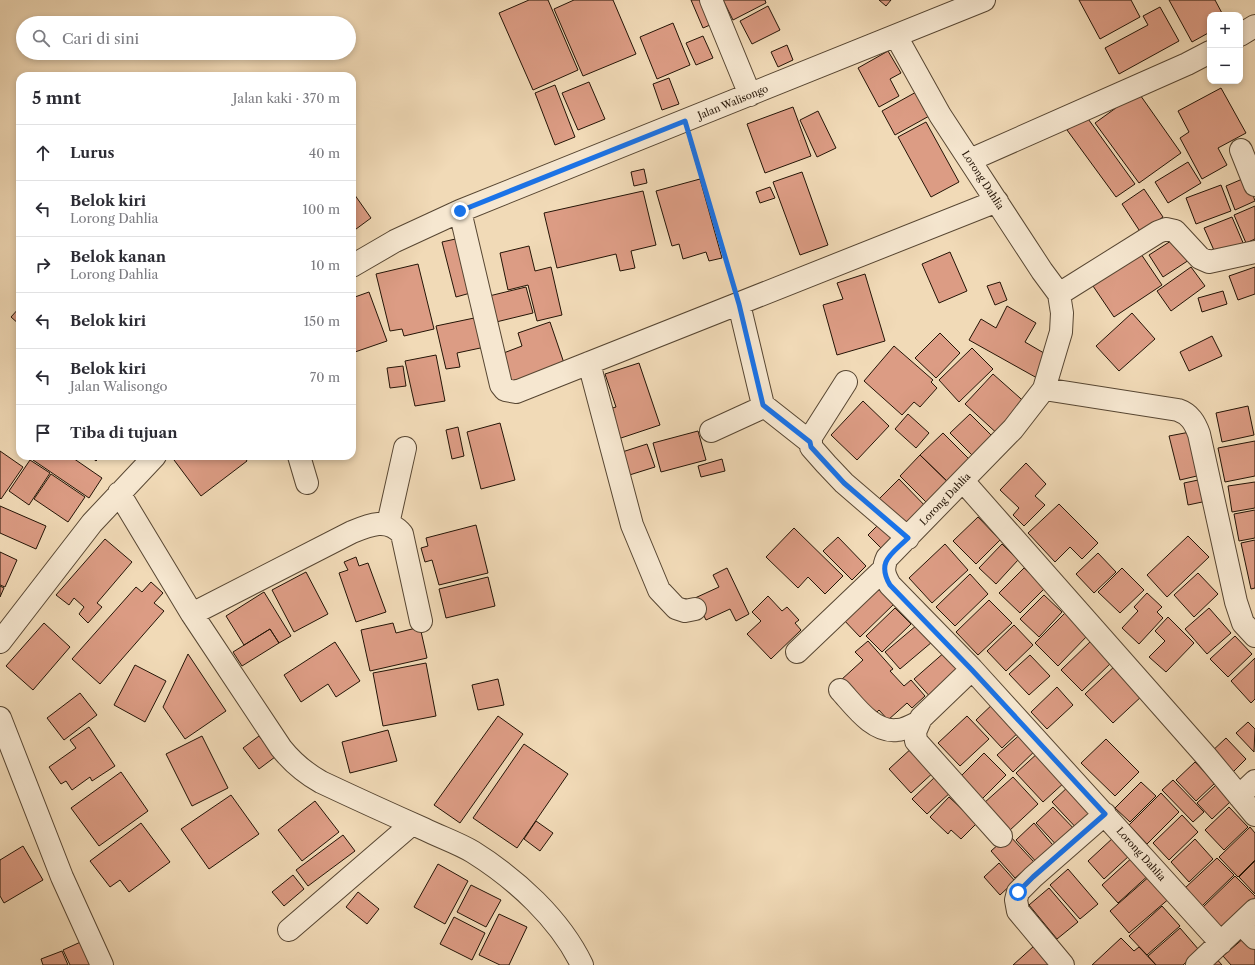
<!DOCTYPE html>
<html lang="id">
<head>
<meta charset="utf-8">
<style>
  body { margin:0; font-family:"Libre Caslon Text",serif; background:#f2f2f3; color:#2b2b33 }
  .controls { position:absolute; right:12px; top:12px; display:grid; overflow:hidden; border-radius:8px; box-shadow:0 2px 6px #0003 }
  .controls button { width:36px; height:36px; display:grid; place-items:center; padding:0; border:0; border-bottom:1px solid #e1e1e2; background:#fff; color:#2b2b33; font:20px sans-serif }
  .stop { position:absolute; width:12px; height:12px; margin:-9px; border:3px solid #1a73e8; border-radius:50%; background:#fff }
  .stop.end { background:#1a73e8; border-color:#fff; box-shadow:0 1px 4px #0008 }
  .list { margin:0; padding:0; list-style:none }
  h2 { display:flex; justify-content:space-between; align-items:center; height:52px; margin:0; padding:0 16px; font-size:17px }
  h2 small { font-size:13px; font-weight:400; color:#7c7c81 }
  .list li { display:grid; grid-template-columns:26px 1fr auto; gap:12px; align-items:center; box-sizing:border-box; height:56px; padding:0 16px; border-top:1px solid #e1e1e2 }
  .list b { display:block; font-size:15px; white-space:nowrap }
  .list p { margin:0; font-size:13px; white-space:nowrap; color:#7c7c81 }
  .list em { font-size:13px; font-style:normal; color:#7c7c81 }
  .icon { flex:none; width:22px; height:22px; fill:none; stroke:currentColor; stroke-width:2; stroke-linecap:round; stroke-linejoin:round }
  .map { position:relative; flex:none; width:1255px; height:965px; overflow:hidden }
  .search { position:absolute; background:#fff; box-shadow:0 2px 6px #0003; left:16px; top:16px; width:340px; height:44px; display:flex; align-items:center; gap:10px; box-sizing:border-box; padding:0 14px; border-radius:22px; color:#7c7c81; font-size:15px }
  .panel { position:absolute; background:#fff; box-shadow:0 2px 6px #0003; left:16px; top:72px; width:340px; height:388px; border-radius:12px }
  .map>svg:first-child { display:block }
  .building { fill:#dc9c84; stroke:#241406 }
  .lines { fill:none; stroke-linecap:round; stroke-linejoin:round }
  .minor-casing { stroke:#574632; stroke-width:24 }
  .path { stroke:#241406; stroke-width:2.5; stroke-dasharray:1 2; stroke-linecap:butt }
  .minor { stroke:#f6e7d0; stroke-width:22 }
  .route { stroke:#1a73e8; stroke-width:5 }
  .labels { text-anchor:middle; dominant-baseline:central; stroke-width:3; stroke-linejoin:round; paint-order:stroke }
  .street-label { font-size:10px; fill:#241406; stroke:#f6e7d0 }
</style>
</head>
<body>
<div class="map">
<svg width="1255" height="965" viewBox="0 0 1255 965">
  <rect width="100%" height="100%" fill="#f1dab7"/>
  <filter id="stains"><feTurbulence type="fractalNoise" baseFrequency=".005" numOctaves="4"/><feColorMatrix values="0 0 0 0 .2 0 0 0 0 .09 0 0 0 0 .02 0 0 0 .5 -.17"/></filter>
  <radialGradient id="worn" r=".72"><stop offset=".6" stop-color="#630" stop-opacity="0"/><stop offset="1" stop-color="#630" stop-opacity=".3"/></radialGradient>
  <path class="building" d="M529 0H548L578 70 533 90 499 13Z
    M574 0H613L636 54 583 76 554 9Z
    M691 0H708L717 22 703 28Z
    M723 0H765L766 3 733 20Z
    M879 0H891L886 6Z
    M1079 0H1131L1140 17 1100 39Z
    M1169 0H1215L1223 15H1210V32L1192 42Z
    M768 6 780 30 752 44 740 21Z
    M1160 7 1179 41 1119 74 1105 48 1148 25 1143 16Z
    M673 23 690 65 657 79 640 37Z
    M703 36 713 58 696 65 686 43Z
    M787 45 793 60 778 67 771 52Z
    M888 51 901 73 890 79 899 96 879 107 858 68Z
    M669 78 679 104 662 110 653 84Z
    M589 82 605 119 578 130 562 93Z
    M555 85 575 137 555 145 535 93Z
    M1221 88 1246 133 1218 148 1227 165 1202 179 1180 138 1189 132 1178 111Z
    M918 91 931 115 895 135 882 111Z
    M1138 92 1181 153 1139 183 1095 123Z
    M793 107 811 156 765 173 747 124Z
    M818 111 836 148 817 157 800 120Z
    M1086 116 1135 184 1116 197 1067 130Z
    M926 122 959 182 931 197 898 137Z
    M1188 162 1201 183 1168 203 1155 182Z
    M644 169 647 183 634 186 631 172Z
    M802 172 828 245 800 255 773 182Z
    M1247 177 1255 201 1235 210 1226 186Z
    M700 179 722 258 709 261 706 252 683 259 679 244 672 246 656 191Z
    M1221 185 1231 211 1196 224 1186 198Z
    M770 187 775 198 760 203 756 192Z
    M1144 189 1163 217 1141 233 1122 204Z
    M352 191 371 218 352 232Z
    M643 191 656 245 631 251 635 268 620 271 616 254 557 268 544 213Z
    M1255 206V239L1246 243 1234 215Z
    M1232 217 1244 245 1217 257 1204 228Z
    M460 238 474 292 456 297 442 242Z
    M1174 239 1189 260 1163 277 1149 255Z
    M529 246 535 271 551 267 562 315 537 321 528 285 508 290 500 253Z
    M950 252 967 291 939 303 922 264Z
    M1141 254 1162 285 1114 317 1093 286Z
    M418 264 434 329 404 336 402 329 390 331 376 274Z
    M1191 267 1205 286 1171 311 1157 291Z
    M1255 267V294L1238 300 1229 276Z
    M865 274 885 341 837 355 823 305 843 299 837 283Z
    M1000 282 1007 300 995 305 987 286Z
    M526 287 533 313 492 323 485 297Z
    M1223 291 1227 304 1202 312 1198 298Z
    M369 292 387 341 352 353V298Z
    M1007 306 1036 323 1025 342 1049 356 1037 378 969 340 981 319 996 328Z
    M20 307V325L11 317Z
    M1132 313 1155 339 1119 371 1096 346Z
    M479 317 485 347 457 353 460 367 446 369 436 326Z
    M550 322 565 366 511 384 501 354 522 346 518 333Z
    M940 333 960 353 936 378 915 358Z
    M1212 336 1222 356 1189 371 1180 352Z
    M894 346 933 380 931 382 937 388 920 407 914 402 902 415 864 381Z
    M972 348 993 369 959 402 939 380Z
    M436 355 445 401 415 406 405 361Z
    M639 363 660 425 615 440 605 410 616 407 605 374Z
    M403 366 406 386 390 388 387 368Z
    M993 374 1029 406 1001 437 965 404Z
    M863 401 889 426 857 460 831 435Z
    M1248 406 1254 435 1222 442 1216 413Z
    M908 414 929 433 916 448 895 429Z
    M970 414 999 443 979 462 950 433Z
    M500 423 515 480 481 489 467 432Z
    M458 427 464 456 452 459 446 430Z
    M698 431 706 460 661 472 653 443Z
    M1190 432 1201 475 1180 480 1169 436Z
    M943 433 975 465 953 487 920 455Z
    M1255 441V476L1225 482 1218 448Z
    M647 444 655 467 623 477 616 454Z
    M0 451 23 467 1 499 0 498Z
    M920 455 953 487 932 508 900 476Z
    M35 456H70L102 478 89 498 33 460Z
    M90 456H101L96 461Z
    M179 456H244L247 461 201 496 174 460Z
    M722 459 725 471 701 477 698 466Z
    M30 460 50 473 29 505 9 491Z
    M1026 463 1046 484 1035 496 1045 505 1024 526 1013 515 1019 508 1000 490Z
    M51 474 85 497 68 522 34 499Z
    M899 479 930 511 909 531 878 500Z
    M1203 479 1207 501 1188 505 1184 483Z
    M1255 482V508L1232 512 1228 486Z
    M1059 504 1098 543 1082 559 1070 547 1055 562 1028 533Z
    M0 506 46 526 36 549 0 533Z
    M1255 510V538L1239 541 1234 514Z
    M978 517 1000 540 976 564 953 541Z
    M879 524 896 541 885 552 868 535Z
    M476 525 488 573 439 585 432 560 425 562 421 548 428 546 426 538Z
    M794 528 843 576 825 594 808 577 798 588 766 557Z
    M1188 536 1209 557 1167 597 1147 575Z
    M838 537 866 566 852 580 823 551Z
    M105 539 132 562 97 603 102 607 88 623 79 614 84 607 74 598 69 605 56 595Z
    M1255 540V588L1251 589 1241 543Z
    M945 544 968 570 932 603 909 578Z
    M1002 544 1018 560 996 584 979 568Z
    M0 552 17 560 5 587 0 585Z
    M1098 553 1116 572 1094 593 1076 574Z
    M356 557 359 566 368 563 386 612 356 622 339 573 348 570 344 562Z
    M727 568 749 614 736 621 730 609 706 620 695 598 719 587 713 575Z
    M1024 568 1045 588 1020 613 999 593Z
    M1122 568 1144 590 1120 613 1098 592Z
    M306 572 328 614 294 632 272 590Z
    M1198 573 1218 594 1194 617 1174 595Z
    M970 574 988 594 955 626 936 607Z
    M488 577 495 606 446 618 439 589Z
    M151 582 163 593 154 603 164 611 100 684 72 659 136 587 142 592Z
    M877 584 895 603 860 637 842 618Z
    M0 586 4 588 0 597Z
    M264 592 291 636 279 643 270 629 244 645 226 616Z
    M1147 593 1162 607 1157 612 1163 618 1139 644 1122 628 1138 611 1134 607Z
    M1044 595 1062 612 1039 637 1020 619Z
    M768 596 782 611 787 607 799 620 795 623 801 630 771 659 747 634 761 621 752 612Z
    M989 600 1012 623 978 655 956 632Z
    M895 608 911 624 882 652 866 636Z
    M1209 608 1231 633 1207 654 1185 629Z
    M1066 612 1089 634 1058 666 1035 643Z
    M1168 617 1194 643 1166 672 1149 657 1165 641 1155 631Z
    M44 623 70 647 33 690 6 666Z
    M393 623 396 633 420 627 427 658 370 671 361 630Z
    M917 625 932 642 900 669 885 652Z
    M1014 625 1033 645 1006 671 987 651Z
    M270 629 279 643 242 666 233 652Z
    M1235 636 1252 654 1228 677 1210 659Z
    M1092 640 1113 661 1082 691 1061 670Z
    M868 641 893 669 890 671 904 686 911 680 925 696 912 708 907 703 888 720 879 710 873 716 841 680 863 660 855 652Z
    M335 642 360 681 336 697 328 684 301 702 284 675Z
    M946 651 965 671 933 700 914 679Z
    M188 654 226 711 185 739 163 707Z
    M1030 655 1050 676 1029 695 1009 674Z
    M1255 658V699L1251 703 1231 681Z
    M426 663 436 716 383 726 373 673Z
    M135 665 166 681 145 722 114 705Z
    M1116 665 1143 695 1113 723 1085 694Z
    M498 679 504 705 478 710 472 685Z
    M1057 687 1073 705 1047 729 1031 712Z
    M80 693 97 715 64 740 47 718Z
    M997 700 1023 728 1002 748 976 720Z
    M498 716 523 734 460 823 434 805Z
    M967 716 989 739 960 766 938 743Z
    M1248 722 1255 729 1254 752 1236 733Z
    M89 727 115 766 92 781 90 777 72 790 66 781 61 784 49 767 76 748 70 740Z
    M388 730 397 761 350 773 342 742Z
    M1024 731 1039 747 1013 772 997 755Z
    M202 736 228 788 192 806 166 754Z
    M259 736 275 757 259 769 243 748Z
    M1226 738 1246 759 1230 775 1209 754Z
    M1106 739 1139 772 1115 796 1081 763Z
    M524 744 568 774 517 848 473 818Z
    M914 746 936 770 911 793 889 769Z
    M1039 752 1066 781 1043 802 1016 773Z
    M984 753 1006 775 981 800 959 778Z
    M1195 762 1215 783 1196 801 1176 780Z
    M121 772 148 811 99 846 71 808Z
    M937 775 952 791 927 814 912 799Z
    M1013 777 1038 804 1009 831 984 803Z
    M1173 780 1204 812 1193 822 1162 790Z
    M1141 782 1156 796 1130 822 1115 808Z
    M1071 784 1100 815 1081 833 1052 802Z
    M1216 785 1231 801 1212 819 1197 803Z
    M1161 793 1179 812 1147 844 1129 825Z
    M231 795 259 834 209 869 181 829Z
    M949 797 964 811 967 808 980 820 961 839 951 830 948 834 930 817Z
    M315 801 339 832 302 861 278 830Z
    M1053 807 1079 834 1061 850 1036 823Z
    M1229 807 1248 827 1224 850 1205 830Z
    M1182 815 1198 832 1169 860 1153 843Z
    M536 821 553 833 540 851 524 839Z
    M141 823 170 862 129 892 120 880 110 887 90 861Z
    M1034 823 1058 851 1041 867 1016 840Z
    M1250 827 1255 833V860L1238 877 1219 857Z
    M343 835 355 851 308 886 296 870Z
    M1009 835 1034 862 1015 878 991 851Z
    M1114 837 1130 855 1104 879 1088 861Z
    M1195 839 1213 859 1189 882 1171 862Z
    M23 846 43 880 4 903 0 896V860Z
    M1135 855 1151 873 1118 903 1102 885Z
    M1217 858 1234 875 1202 906 1185 888Z
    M1255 861V894L1239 877Z
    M999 863 1015 881 1000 895 984 877Z
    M438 864 468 881 445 924 414 907Z
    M1068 869 1098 904 1080 919 1050 885Z
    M293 875 304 889 284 906 272 892Z
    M1151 875 1171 897 1129 933 1110 911Z
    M1235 876 1255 896V901L1224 932 1202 908Z
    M471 885 501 900 486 927 457 912Z
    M1049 888 1078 922 1057 939 1029 905Z
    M358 892 379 909 367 924 346 907Z
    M1162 906 1180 926 1147 955 1129 936Z
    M499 914 527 927 509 965H500L479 955Z
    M454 917 485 933 472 960 440 944Z
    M1180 928 1199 950 1183 965H1156L1148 956Z
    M1245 937 1255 949V965H1231L1223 956Z
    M1121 938 1134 951 1139 947 1156 965H1092Z
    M85 940 96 965H70L63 950Z
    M1034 946 1050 965H1013Z
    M62 951 68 965H43L41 959Z
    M1214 956 1222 965H1204Z"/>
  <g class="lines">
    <defs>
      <path id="minor" d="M711 0 750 95
        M1240 35 1255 26
        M896 36 940 115 1042 271 1059 294 1062 313 1061 332 1044 389 1013 429 887 558C882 569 884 575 890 585L972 669 1221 943
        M1241 150 1255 185
        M970 160 1187 64 1210 52
        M460 211 501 385 505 390 516 392 997 201
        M352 266 395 241 460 211 984 0
        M1059 294 1158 232 1166 229 1175 231 1200 258 1209 262 1255 252
        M589 363 632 525 659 590 676 608 685 611 695 609
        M846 382 811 437V447L826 464 844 483 908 538
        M1044 389 1178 410C1190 414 1195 423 1199 434L1236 602 1243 623 1255 636
        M763 405 810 442
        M711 431 759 409 763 405 739 304
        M299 456 307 483
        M963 481 1206 756 1255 815
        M119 493 192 614 281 748C293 763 305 773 321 782 355 798 390 814 424 829 440 837 458 843 473 852 516 879 560 919 582 965
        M388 524 405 448
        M192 614 352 532C369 525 388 517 402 534L421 621
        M0 642 92 523 155 456
        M797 652 883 570
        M972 669 921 718 915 732 916 741 1001 836
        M840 690C854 705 873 733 897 730 903 730 911 726 917 723
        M0 718 62 877 102 965
        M1239 796 1255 781
        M1241 924 1255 938
        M289 930 412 824
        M1063 965 1018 911 1016 900 1018 892 1033 877 1105 814
        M1197 965 1255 910"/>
    </defs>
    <use href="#minor" class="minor-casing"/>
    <path class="path" d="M690 141 733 284"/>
    <use href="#minor" class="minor"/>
  </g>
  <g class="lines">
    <path class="route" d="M460 211 685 121 739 304 763 405 810 442 811 447 844 483 908 538C892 554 876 561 890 585L972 670 1105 814 1033 877 1018 892"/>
  </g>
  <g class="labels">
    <g class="street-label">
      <text transform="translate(733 102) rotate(-22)">Jalan Walisongo</text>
      <text transform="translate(983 180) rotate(57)">Lorong Dahlia</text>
      <text transform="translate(945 499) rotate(-46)">Lorong Dahlia</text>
      <text transform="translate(1141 854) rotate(48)">Lorong Dahlia</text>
    </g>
  </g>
  <rect width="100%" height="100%" filter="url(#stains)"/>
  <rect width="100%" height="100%" fill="url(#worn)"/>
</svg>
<div class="controls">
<button>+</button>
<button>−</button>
</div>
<div class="stop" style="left:1018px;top:892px"></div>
<div class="stop end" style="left:460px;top:211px"></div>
<div class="search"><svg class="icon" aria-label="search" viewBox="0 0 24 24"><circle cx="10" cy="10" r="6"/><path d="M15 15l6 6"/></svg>Cari di sini</div>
<section class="panel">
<h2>5 mnt<small>Jalan kaki · 370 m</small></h2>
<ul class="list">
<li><svg class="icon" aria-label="ahead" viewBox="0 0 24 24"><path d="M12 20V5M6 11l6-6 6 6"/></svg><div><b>Lurus</b></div><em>40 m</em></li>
<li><svg class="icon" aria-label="left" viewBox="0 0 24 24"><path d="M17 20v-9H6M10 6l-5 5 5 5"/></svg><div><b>Belok kiri</b><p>Lorong Dahlia</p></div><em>100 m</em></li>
<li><svg class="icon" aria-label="right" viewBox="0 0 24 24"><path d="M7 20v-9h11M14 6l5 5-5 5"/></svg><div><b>Belok kanan</b><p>Lorong Dahlia</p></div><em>10 m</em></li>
<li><svg class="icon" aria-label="left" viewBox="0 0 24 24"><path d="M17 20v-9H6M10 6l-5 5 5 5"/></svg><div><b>Belok kiri</b></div><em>150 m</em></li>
<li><svg class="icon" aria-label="left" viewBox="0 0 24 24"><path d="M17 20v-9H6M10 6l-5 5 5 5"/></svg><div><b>Belok kiri</b><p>Jalan Walisongo</p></div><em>70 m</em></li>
<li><svg class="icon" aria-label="arrive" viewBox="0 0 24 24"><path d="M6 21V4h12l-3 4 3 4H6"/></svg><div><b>Tiba di tujuan</b></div></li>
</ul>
</section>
</div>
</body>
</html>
